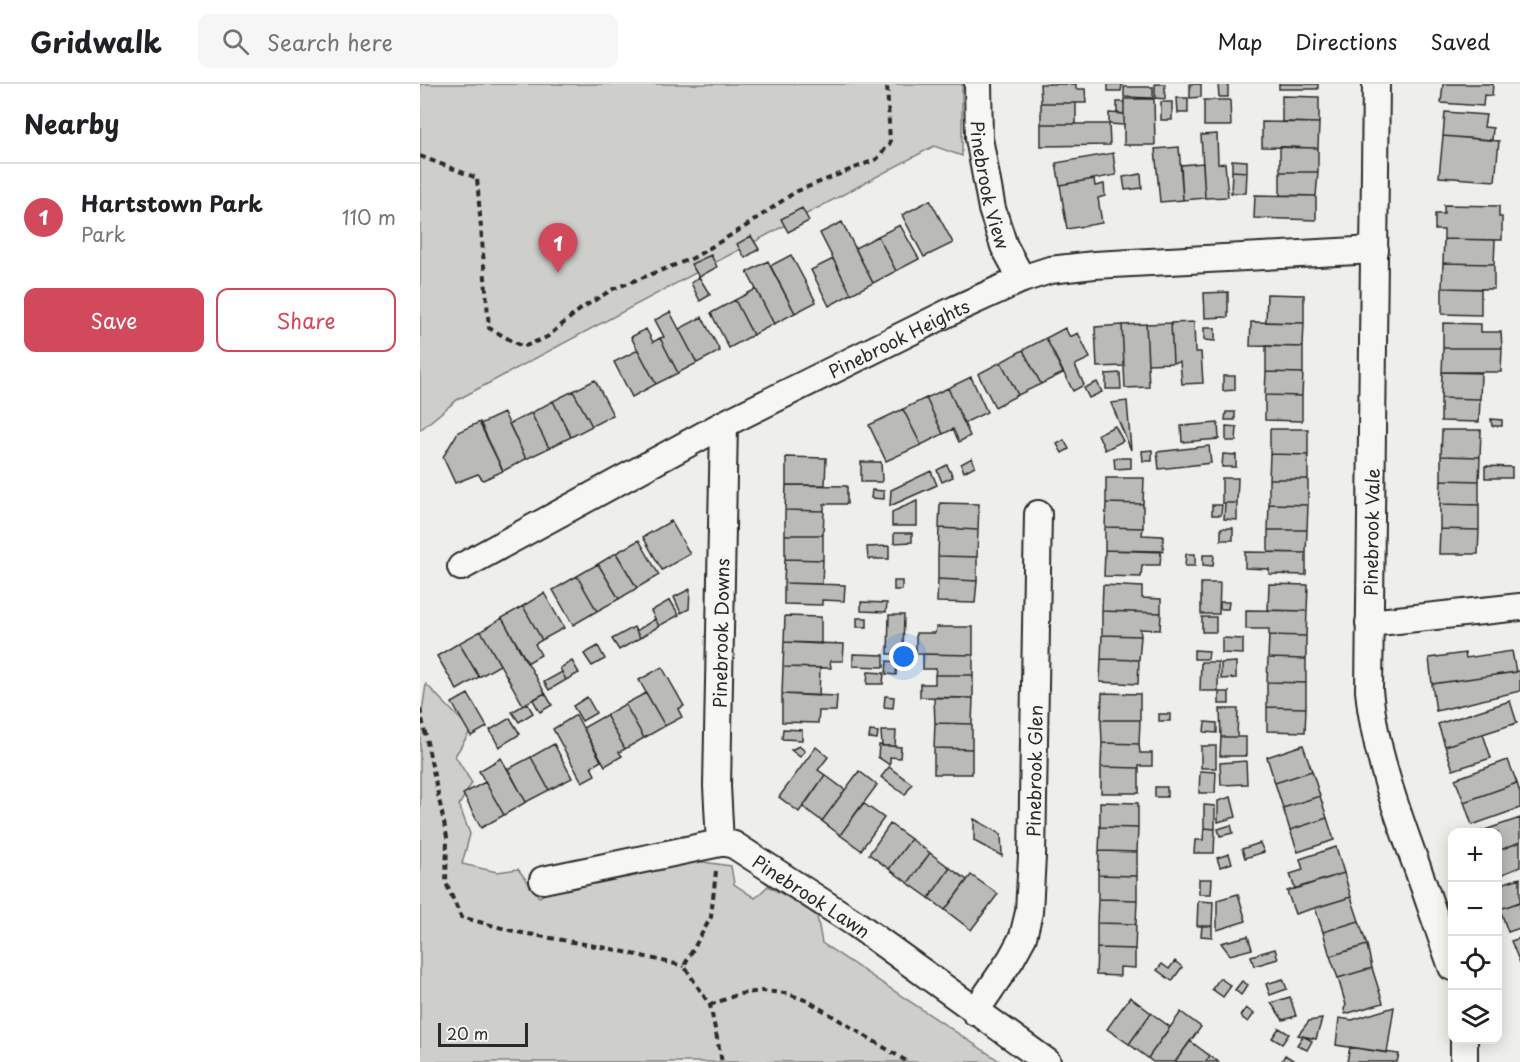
<!DOCTYPE html>
<html lang="en">
<head>
<meta charset="utf-8">
<style>
  body { margin:0; font-family:"Playpen Sans",sans-serif; background:#f6f6f6; color:#202124 }
  .controls { position:absolute; right:18px; bottom:18px; display:grid; overflow:hidden; border-radius:12px; box-shadow:0 3px 15px #0003 }
  .controls button { width:54px; height:54px; display:grid; place-items:center; padding:0; border:0; border-bottom:2px solid #e0e0e0; background:#fff; color:#202124; font:30px sans-serif }
  .scale { position:absolute; left:18px; bottom:15px; width:90px; box-sizing:border-box; padding-left:6px; border:3px solid #2b2b2b; border-top:0; font-size:16px; line-height:21px; white-space:nowrap; color:#2b2b2b; -webkit-text-stroke:4px #f6f6f2; paint-order:stroke }
  .you { position:absolute; left:484px; top:573px; width:21px; height:21px; margin:-15px; border:4px solid #fff; border-radius:50%; background:#1a73e8; box-shadow:0 0 0 9px #1a73e833 }
  .badge { display:grid; place-items:center; width:39px; height:39px; border-radius:50%; background:#d1495b; color:#fff; font-size:20px; font-weight:700 }
  .pin { position:absolute; translate:-50% -50px; filter:drop-shadow(0 2px 3px #0008) }
  .pin::after { content:''; position:absolute; top:32px; width:21px; height:18px; background:inherit; clip-path:polygon(0 0,100% 0,50% 100%) }
  .list { margin:0; padding:0; list-style:none }
  h2 { display:flex; justify-content:space-between; align-items:center; height:78px; margin:0; padding:0 24px; font-size:26px }
  h2 small { font-size:20px; font-weight:400; color:#757577 }
  .list li { display:grid; grid-template-columns:39px 1fr auto; gap:18px; align-items:center; box-sizing:border-box; height:108px; padding:0 24px; border-top:2px solid #e0e0e0 }
  .list b { display:block; font-size:22px; white-space:nowrap }
  .list p { margin:0; font-size:20px; white-space:nowrap; color:#757577 }
  .list em { font-size:20px; font-style:normal; color:#757577 }
  .actions { display:flex; gap:12px; padding:18px 24px }
  .actions a { flex:1; padding:14px 0; border:2px solid #d1495b; border-radius:12px; text-align:center; font-size:21px; color:#d1495b }
  .actions .main { background:#d1495b; color:#fff }
  .icon { flex:none; width:33px; height:33px; fill:none; stroke:currentColor; stroke-width:2; stroke-linecap:round; stroke-linejoin:round }
  .map { position:relative; flex:none; width:1100px; height:978px; overflow:hidden }
  header { display:flex; align-items:center; gap:36px; box-sizing:border-box; height:84px; padding:0 30px; background:#fff; border-bottom:2px solid #e0e0e0 }
  header strong { font-size:28px }
  nav { display:flex; gap:33px; margin-inline-start:auto; font-size:21px }
  .search { width:420px; height:54px; background:#f6f6f6; display:flex; align-items:center; gap:15px; box-sizing:border-box; padding:0 21px; border-radius:12px; color:#757577; font-size:22px }
  main { display:flex }
  aside { flex:1; background:#fff }
  .map>svg:first-child { display:block }
  .green { fill:#cececa; stroke:#7c7c7a; stroke-width:1.5 }
  .building { fill:#babab7; stroke:#2b2b2b; stroke-width:1.5 }
  .lines { fill:none; stroke-linecap:round; stroke-linejoin:round }
  .street-casing { stroke:#2b2b2b; stroke-width:30 }
  .path { stroke:#2b2b2b; stroke-width:4; stroke-dasharray:6 4.5; stroke-linecap:butt }
  .street { stroke:#f6f6f2; stroke-width:26 }
  .labels { text-anchor:middle; dominant-baseline:central; stroke-width:5; stroke-linejoin:round; paint-order:stroke }
  .street-label { font-size:18px; fill:#2b2b2b; stroke:#f6f6f2 }
</style>
</head>
<body>
<header>
<strong>Gridwalk</strong>
<div class="search"><svg class="icon" aria-label="search" viewBox="0 0 24 24"><circle cx="10" cy="10" r="6"/><path d="M15 15l6 6"/></svg>Search here</div>
<nav><a>Map</a><a>Directions</a><a>Saved</a></nav>
</header>
<main>
<aside>
<h2>Nearby<small></small></h2>
<ul class="list">
<li><span class="badge">1</span><div><b>Hartstown Park</b><p>Park</p></div><em>110 m</em></li>
</ul>
<div class="actions"><a class="main">Save</a><a>Share</a></div>
</aside>
<div class="map">
<svg width="1100" height="978" viewBox="0 0 1100 978">
  <rect width="100%" height="100%" fill="#eeeeea"/>
  <filter id="ink" filterUnits="userSpaceOnUse"><feTurbulence type="fractalNoise" baseFrequency=".0167" numOctaves="2"/><feDisplacementMap in="SourceGraphic" scale="12" xChannelSelector="R" yChannelSelector="G"/><feConvolveMatrix kernelMatrix="1 2 1 2 8 2 1 2 1" color-interpolation-filters="sRGB"/></filter>
  <g filter="url(#ink)">
    <path class="green" d="M0 0H542V72L514 62 37 316 0 346Z
      M6 600 51 646 35 672 52 699 39 721 50 750 42 780 77 788 98 785 119 813 151 797H186L216 792 244 777H276L311 782 314 800 335 814 348 802 373 816 397 832 402 859 581 978H0V642Z"/>
    <path class="building" d="M620 0H656V5H665L666 19H621Z
      M688 0H702L701 7H688Z
      M735 0H745V15L735 14Z
      M770 0H781V13L770 14Z
      M798 0H808V13H799Z
      M859 0H898V5H859Z
      M1023 0H1073L1072 12 1064 11 1063 22 1021 19Z
      M704 3H733V14L704 13Z
      M862 12 899 13V39L862 38Z
      M757 14H768V29H758Z
      M704 15H734L735 61H704Z
      M784 16H810L811 42H784Z
      M697 18H704V30L697 29Z
      M741 18H752V36H741Z
      M621 19H656V40H621Z
      M1025 28 1066 31 1064 43 1073 44 1072 56 1023 52Z
      M689 29 704 30V41L689 40Z
      M842 38 899 39 898 64 842 63Z
      M621 40H689L690 61 621 62Z
      M797 50 798 80 805 79 808 113 785 114 781 51Z
      M1023 52 1079 57 1075 97 1019 93Z
      M759 63 763 116 740 118 735 65Z
      M860 63 898 64V88H860Z
      M693 69 696 91 640 101 636 79Z
      M812 76 827 77V88L812 87Z
      M783 79 785 114 763 116 761 81Z
      M812 87 827 88 826 109H811Z
      M860 88H898L896 112 860 111Z
      M721 90 722 104 705 106 703 93Z
      M674 95 675 102 684 100 685 112 678 114 682 139 647 145 640 101Z
      M835 111 896 112V136L834 134Z
      M510 116 533 159 504 173 482 131Z
      M1024 121 1079 122V133H1082V156L1024 155V146H1015V130H1024Z
      M382 124 389 137 368 148 361 135Z
      M422 138 453 199 431 210 400 149Z
      M480 141 499 175 476 187 458 152Z
      M331 152 339 165 325 174 317 160Z
      M458 152 476 187 453 199 435 164Z
      M1024 155 1075 156 1074 180 1023 179Z
      M291 171 297 183 279 193 271 180Z
      M371 171 396 218 375 229 350 182Z
      M413 175 431 210 409 222 391 186Z
      M348 177 375 229 354 240 327 188Z
      M1023 179 1074 180V205L1022 204Z
      M279 193 290 211 280 217 271 199Z
      M1022 204 1061 205V231L1022 230Z
      M336 205 354 240 333 251 315 216Z
      M808 208V233L785 234 784 209Z
      M847 210 884 211V239L846 238Z
      M315 216 333 251 309 264 291 229Z
      M250 228 277 279 258 289 240 254 244 253 235 236Z
      M282 233 300 267 277 279 259 245Z
      M774 238 775 268H781L783 299 762 300 760 278 753 279 751 239Z
      M831 238 884 239 883 263 830 262Z
      M751 239 753 279 728 280 726 240Z
      M1023 239 1061 240V248H1081L1082 264H1023Z
      M726 240 729 303 705 304 702 241Z
      M702 241 704 282 677 283 675 243Z
      M645 244 650 253 658 249 670 274 655 281 664 301 653 307 626 254Z
      M784 244H795V257L784 256Z
      M226 245 233 258 240 254 258 289 236 300 211 253Z
      M626 254 643 289 621 300 603 266Z
      M846 262 883 263V289L846 288Z
      M1023 264H1082L1081 288H1022Z
      M218 266 236 300 212 313 194 278Z
      M603 266 621 300 598 311 581 278Z
      M581 278 598 311 575 323 558 290Z
      M846 288 883 289 882 312 845 311Z
      M1022 288 1061 289 1060 315 1021 314Z
      M700 289 701 305H686V290Z
      M803 292H815V306L803 307Z
      M551 293 567 328 544 339 528 304Z
      M175 296 193 331 172 342 153 307Z
      M677 298 682 308 669 314 664 304Z
      M528 304 550 352 539 358 533 345 523 350 506 314Z
      M153 307 172 342 151 353 133 317Z
      M845 311 882 312V337L845 336Z
      M506 314 523 350 501 361 483 325Z
      M1021 314 1060 315 1059 338 1021 337Z
      M133 317 151 353 129 364 111 329Z
      M707 317 711 366 691 319Z
      M483 325 501 361 466 377 449 341Z
      M806 328H815V336H805Z
      M84 329 106 375 83 387 60 340Z
      M111 329 129 364 106 375 89 340Z
      M1071 335 1082 336V342H1072Z
      M60 338 83 387 63 396 58 390 35 399 23 373 38 348Z
      M798 339 799 355 762 358 761 342Z
      M695 342 703 357 685 366 678 350Z
      M806 342 817 343 816 357H806Z
      M850 345H888V371L850 370Z
      M1022 346H1061L1060 373 1021 372Z
      M644 356 649 365 642 369 637 360Z
      M789 362 791 379 739 385 737 368Z
      M732 366V377H723L722 367Z
      M803 370 816 371V383H802Z
      M850 370 888 371V395H849Z
      M1021 372 1060 373 1059 397 1021 396Z
      M366 373 406 374 405 401H366Z
      M552 374 555 382 544 388 541 380Z
      M694 374H711V384L695 385Z
      M441 378H461L462 398H441Z
      M527 381 533 393 522 398 517 386Z
      M1065 382 1092 383V394H1065Z
      M511 387 517 401 470 422 471 406Z
      M686 394H724L723 420 686 419Z
      M802 394H818L817 419H802Z
      M849 395H888V421L849 420Z
      M1021 396 1059 397V421L1020 420Z
      M366 401 427 402V420H404V427L365 426Z
      M452 406 464 407V415L451 414Z
      M497 417V442H472V428Z
      M520 419 559 420 558 446 519 444Z
      M686 419 723 420V444L685 443Z
      M805 419H817V436L804 435Z
      M849 420 888 421 887 446H848Z
      M1020 420 1059 421V446L1020 445Z
      M792 421H802L801 431H792Z
      M365 426 404 427 403 451H365Z
      M251 437 270 470 242 486 223 453Z
      M685 443 723 444 722 451 743 452V468L685 466Z
      M519 444 558 446 557 473 518 472Z
      M801 444H813V456H801Z
      M1020 445 1059 446 1058 470H1019Z
      M848 446H887L886 469 848 468Z
      M474 449H492V458L474 459Z
      M365 451H403V476L365 475Z
      M219 456 239 491 217 504 196 469Z
      M469 462V475H448L447 463Z
      M685 466 741 467 740 481H722L721 493 684 492Z
      M825 468 886 469V491L849 490V485L825 484Z
      M196 469 217 504 199 515 178 480Z
      M766 470H775V482H765Z
      M783 471H794L793 482 783 481Z
      M518 472 557 473V497L518 495Z
      M365 475 403 476 402 500 364 499Z
      M178 480 199 515 177 527 157 492Z
      M157 492 177 527 153 541 133 506Z
      M518 495 557 497 555 519 517 518Z
      M474 497H482V506H474Z
      M364 499 425 501 424 517 402 516V521L364 520Z
      M781 499H800L799 530H781Z
      M849 500 888 501 887 527 848 526Z
      M683 501 722 503V514L741 515V529L682 527Z
      M270 505 269 525 261 529 254 513Z
      M124 509 144 544 122 556 103 522Z
      M250 516 259 531 239 542 231 527Z
      M441 518 467 519 466 528 441 527Z
      M800 518H809L808 525H800Z
      M103 522 122 556 115 560 121 571 107 579 82 534Z
      M826 526 887 527 886 552 849 551V545H826Z
      M682 527 741 529 740 546 720 545 721 552 682 551Z
      M469 531H484L483 570H468Z
      M365 532 401 533V560L364 558Z
      M782 533H796V548H782Z
      M82 534 125 609 103 621 61 547Z
      M437 534H447V543H437Z
      M235 535 239 542 220 554 216 547Z
      M214 543 220 554 199 566 192 555Z
      M516 543H553V571L496 570V549H515Z
      M61 547 80 581 59 593 39 559Z
      M682 551 721 552 719 576 681 575Z
      M849 551 886 552V575L848 574Z
      M802 554 823 555V570L802 569Z
      M364 558 424 560 423 577H410L411 584 363 583Z
      M39 559 59 593 37 606 17 572Z
      M178 562 185 575 172 582 164 570Z
      M774 566 789 567 788 575H774Z
      M1092 567 1096 588 1012 600 1009 574 1045 569 1046 574Z
      M433 570 464 571V583L433 582Z
      M503 570 553 571V591H515L516 585H503Z
      M848 574 886 575V599L847 598Z
      M681 575 719 576 718 600 680 598Z
      M152 577 159 589 146 596 140 584Z
      M467 577 477 578 476 591 466 590Z
      M781 578H798V607H780Z
      M816 578V594L801 595V579Z
      M242 583 264 622 258 625 262 633 245 642 219 596Z
      M363 583 400 584 399 612 362 610Z
      M1100 586V607L1016 627 1012 600 1096 588Z
      M142 588 146 596 129 606 124 598Z
      M448 588 464 589 463 600H447Z
      M515 591H553V614L500 613V600H515Z
      M847 598 886 599V624L847 623Z
      M799 608H809V620H799Z
      M125 609 132 621 120 628 113 616Z
      M226 609 245 642 224 654 205 620Z
      M682 609 720 610V636H681Z
      M48 610 67 643 51 652 32 619Z
      M362 610 417 612 416 627H399L398 639 362 638Z
      M465 612 474 613 473 624 464 623Z
      M167 613 176 629 162 637 153 622Z
      M514 614H553L552 640 515 639Z
      M1090 617 1097 639 1025 662 1018 640Z
      M107 619 113 629 99 638 92 628Z
      M205 620 224 654 205 665 186 631Z
      M847 623 886 624 885 648 847 647Z
      M800 625H818L817 653H801Z
      M739 630H750V637H739Z
      M156 631 181 677 171 683 175 691 162 698 133 645Z
      M186 631 205 665 199 668 202 672 185 682 163 644Z
      M90 634 100 650 79 663 70 646Z
      M681 636H720L719 660 682 659Z
      M785 638 797 639V649L784 648Z
      M515 639 552 640V665L514 664Z
      M363 645 382 646V656L362 655Z
      M450 647 458 648 457 655 449 654Z
      M461 647H476L475 662H462Z
      M1063 650 1071 674 1033 686 1025 662Z
      M801 653H826V672H800Z
      M682 659 719 660 720 669H732V682H719V684L681 683Z
      M134 660 152 694 129 706 111 673Z
      M459 661 481 663 480 674 470 673V681L458 673Z
      M883 661 892 687 855 699 847 673Z
      M379 662 385 667 380 673 371 666Z
      M781 662H796V684H781Z
      M396 663 408 673 398 686 405 691 379 728 359 713Z
      M514 664 552 665V690H514Z
      M111 673 129 706 106 718 88 685Z
      M81 674 106 718 84 731 59 687Z
      M1088 676 1097 699 1044 718 1035 695Z
      M826 677 827 700 801 701 800 679Z
      M469 683 492 700 485 711 461 693Z
      M681 683 719 684V709H681Z
      M439 687 457 701 420 751 402 737Z
      M780 687 796 688 795 709H779Z
      M892 687 900 712 863 724 855 699Z
      M405 691 425 706 402 737 383 723Z
      M65 698 84 731 61 744 43 710Z
      M1097 699 1100 709V724L1052 741 1044 718Z
      M735 703H747V713H735Z
      M900 712 907 734 870 746 863 724Z
      M811 713 816 733 798 738V717Z
      M680 718 718 719V744L680 743Z
      M443 719 464 734 441 766 420 751Z
      M784 721 795 722V745L784 744Z
      M907 734 914 756 878 768 870 746Z
      M1100 734V758L1078 767V748H1059Z
      M554 735 581 750 582 772 554 757Z
      M470 740 491 755 469 785 449 770Z
      M811 741 813 749 800 752 798 745Z
      M680 743 718 744 717 768 679 767Z
      M784 744 795 745 794 769H774L775 756H783Z
      M491 755 510 769 488 799 469 785Z
      M1100 758V783L1078 792V767Z
      M840 759 844 768 825 774 822 765Z
      M916 763 924 789 875 805 870 790 883 786 880 775Z
      M679 767 717 768V792L678 791Z
      M510 769 530 784 509 814 488 799Z
      M809 770 812 779 800 783 797 774Z
      M530 784 547 796 525 826 509 814Z
      M924 789 931 813 875 830 867 807Z
      M551 791 578 810 551 846 525 826Z
      M678 791 717 792V816L678 815Z
      M1100 794V818L1080 825 1078 816V801Z
      M779 795H792L791 810H779Z
      M818 810 826 837 797 846V816Z
      M931 813 939 837 903 848 895 824Z
      M678 815 717 816 716 840 677 839Z
      M778 817 793 818 792 842H777Z
      M1100 818V844L1088 848 1080 825Z
      M939 837 947 861 910 872 903 848Z
      M677 839 716 840 715 865 677 864Z
      M782 842H792V853L781 852Z
      M828 852 832 865 810 871 801 859Z
      M1100 854V879L1091 857Z
      M947 861 952 884 918 894 910 872Z
      M677 864 715 865V884L700 883V892L676 891Z
      M855 865 858 875 834 882 831 872Z
      M755 877 762 883 752 897 737 886 742 880 749 885Z
      M952 884 963 919 925 930 924 925 926 921 918 894Z
      M800 894 811 902 803 913 792 905Z
      M863 895 867 905 850 911 846 900Z
      M822 897 828 901 821 911 815 906Z
      M710 913 731 929 709 960 687 945Z
      M870 913 876 932 863 936 851 919Z
      M974 923 967 969 916 961 919 934 932 936Z
      M826 924 834 930 828 938 820 932Z
      M761 928 781 943 755 978H733L728 974Z
      M731 929 750 943 728 974 709 960Z
      M902 935 896 955 878 951 889 937Z
      M859 944 869 950 862 960 852 954Z
      M883 952 892 957 887 966 877 961Z
      M770 957 790 972 785 978H755Z
      M930 963 979 970 977 978H927Z
      M865 971 876 978H861Z
      M790 972 799 978H785Z"/>
    <g class="lines">
      <defs>
        <g id="street">
          <path id="s1" d="M558 0 559 54 572 125 584 162 602 195"/>
          <path d="M956 0 949 607C955 668 976 726 997 783 1009 816 1020 850 1032 883"/>
          <path id="s2" d="M41 483 304 340 536 225 602 195 630 186 674 181 955 166"/>
          <path d="M949 539 1100 523"/>
          <path id="s3" d="M300 759 297 702 304 340"/>
          <path id="s4" d="M123 796 300 759H307L314 761 436 840 627 978"/>
          <path id="s5" d="M555 928 591 875 603 853 609 828 612 772 618 430"/>
          <path d="M1044 978V956"/>
        </g>
      </defs>
      <use href="#street" class="street-casing"/>
      <path class="path" d="M0 72 57 94 69 244 103 263 127 253 162 224 193 205 273 174 326 142 375 108 457 75 470 59 467 0
        M0 625 27 753 26 799 41 833 97 848 192 865 264 882
        M296 787 291 833 264 882 290 921 302 978
        M290 921 319 910 341 907 365 909 388 917 488 978"/>
      <use href="#street" class="street"/>
    </g>
  </g>
  <g class="labels">
    <g class="street-label">
      <text stroke="none"><textPath href="#s1" startOffset="102">Pinebrook View</textPath></text>
      <text stroke="none"><textPath href="#s2" startOffset="494">Pinebrook Heights</textPath></text>
      <text transform="translate(951 448) rotate(-89)">Pinebrook Vale</text>
      <text stroke="none"><textPath href="#s3" startOffset="210">Pinebrook Downs</textPath></text>
      <text stroke="none"><textPath href="#s5" startOffset="256">Pinebrook Glen</textPath></text>
      <text stroke="none"><textPath href="#s4" startOffset="288">Pinebrook Lawn</textPath></text>
    </g>
  </g>
</svg>
<div class="controls">
<button>+</button>
<button>−</button>
<button><svg class="icon" aria-label="locate" viewBox="0 0 24 24"><circle cx="12" cy="12" r="6"/><path d="M12 2v4M12 18v4M2 12h4M18 12h4"/></svg></button>
<button><svg class="icon" aria-label="layers" viewBox="0 0 24 24"><path d="M12 4l9 5-9 5-9-5zM3 14l9 5 9-5"/></svg></button>
</div>
<div class="scale">20 m</div>
<div class="you"></div>
<div class="pin badge" style="left:138px;top:189px">1</div>
</div>
</main>
</body>
</html>
